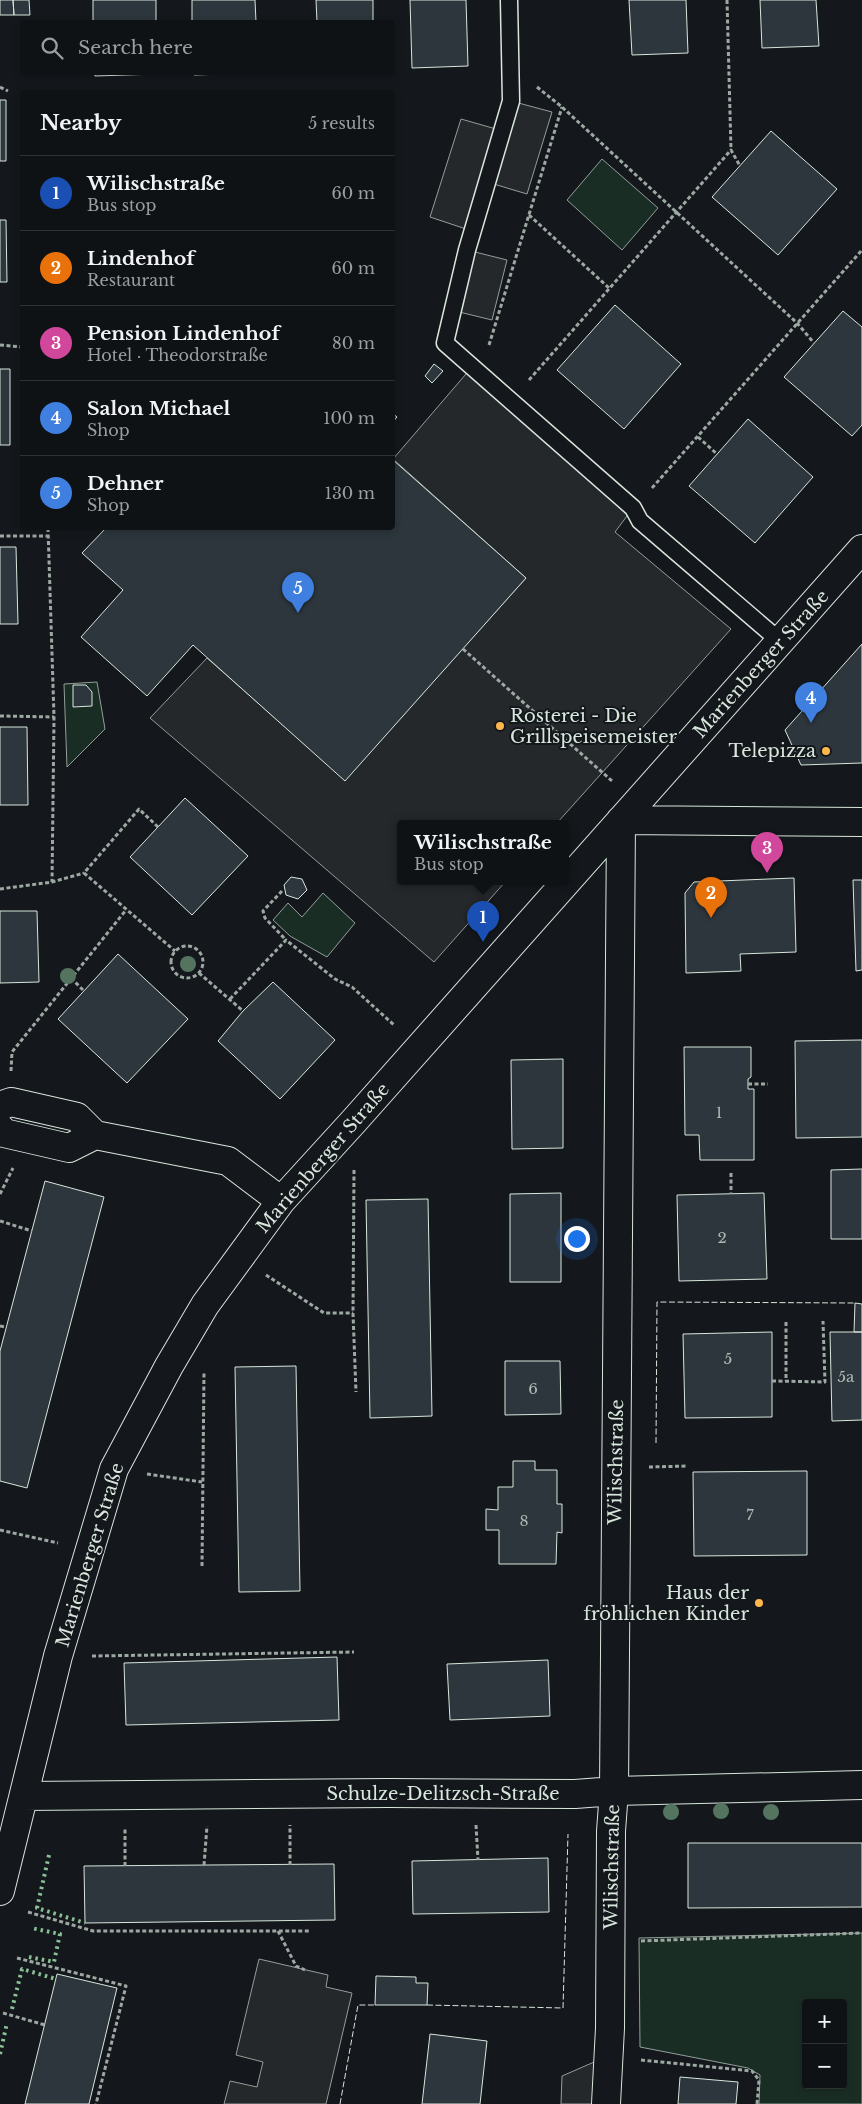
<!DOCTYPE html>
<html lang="en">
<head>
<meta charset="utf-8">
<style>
  body { margin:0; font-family:"Libre Baskerville",serif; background:#181b1e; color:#f1f3f6 }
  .controls { position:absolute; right:15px; bottom:15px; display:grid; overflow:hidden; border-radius:5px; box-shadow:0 2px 8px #0003 }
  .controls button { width:45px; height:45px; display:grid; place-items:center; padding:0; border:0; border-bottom:1px solid #2f3234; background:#0f1215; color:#f1f3f6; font:25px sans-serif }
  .you { position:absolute; left:576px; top:1238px; width:18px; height:18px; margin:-12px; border:4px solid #fff; border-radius:50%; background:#1a73e8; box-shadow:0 0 0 8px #1a73e833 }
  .badge { display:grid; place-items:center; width:32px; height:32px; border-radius:50%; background:#ffb74d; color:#fff; font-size:16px; font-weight:700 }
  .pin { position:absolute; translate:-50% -41px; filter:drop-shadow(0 1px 2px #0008) }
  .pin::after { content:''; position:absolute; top:26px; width:18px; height:15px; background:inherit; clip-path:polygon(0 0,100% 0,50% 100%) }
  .popup { position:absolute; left:397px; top:820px; width:172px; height:65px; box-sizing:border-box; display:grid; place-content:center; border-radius:5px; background:#0f1215; filter:drop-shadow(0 1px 4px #0005); font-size:16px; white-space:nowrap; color:#9b9ea0 }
  .popup b { font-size:19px; color:#f1f3f6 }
  .popup::after { content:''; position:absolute; left:50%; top:100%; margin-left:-10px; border:10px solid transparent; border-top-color:#0f1215 }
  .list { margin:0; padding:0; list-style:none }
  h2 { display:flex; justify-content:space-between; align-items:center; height:65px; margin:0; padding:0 20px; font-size:21px }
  h2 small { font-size:16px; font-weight:400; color:#9b9ea0 }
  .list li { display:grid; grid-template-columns:32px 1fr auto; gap:15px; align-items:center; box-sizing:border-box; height:75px; padding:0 20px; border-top:1px solid #2f3234 }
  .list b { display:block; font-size:19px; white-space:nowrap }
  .list p { margin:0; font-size:16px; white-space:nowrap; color:#9b9ea0 }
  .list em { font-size:16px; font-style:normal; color:#9b9ea0 }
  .icon { flex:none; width:28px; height:28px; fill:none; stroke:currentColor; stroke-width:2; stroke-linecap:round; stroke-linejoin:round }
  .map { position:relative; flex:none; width:862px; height:2104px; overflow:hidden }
  .search { position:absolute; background:#0f1215; box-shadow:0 2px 8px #0003; left:20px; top:20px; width:375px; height:55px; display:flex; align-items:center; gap:12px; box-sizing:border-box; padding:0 18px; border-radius:5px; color:#9b9ea0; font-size:19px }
  .panel { position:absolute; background:#0f1215; box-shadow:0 2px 8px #0003; left:20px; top:90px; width:375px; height:440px; border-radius:5px }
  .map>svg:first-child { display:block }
  .green { fill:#1a2d24; stroke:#939e99; fill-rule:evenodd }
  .parking { fill:#24282b; stroke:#939e99 }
  .building { fill:#2c363c; stroke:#d8e6dc }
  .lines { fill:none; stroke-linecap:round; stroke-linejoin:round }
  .service-casing { stroke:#d8e6dc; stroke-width:19 }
  .minor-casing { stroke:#d8e6dc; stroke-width:30 }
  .path { stroke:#9da8a2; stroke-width:3; stroke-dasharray:4 2.5; stroke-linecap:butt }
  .service { stroke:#14181c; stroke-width:16 }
  .minor { stroke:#14181c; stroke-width:28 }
  .hedge { stroke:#8ac095; stroke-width:4; stroke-dasharray:2.5 4; stroke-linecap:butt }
  .fence { stroke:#d8e6dc; stroke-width:1; stroke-dasharray:6 2.5; stroke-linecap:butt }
  .tree { fill:#55745f }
  .poi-dot { fill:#ffb74d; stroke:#14181c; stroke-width:2 }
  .labels { text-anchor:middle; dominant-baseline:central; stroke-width:4; stroke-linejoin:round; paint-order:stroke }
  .number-label { font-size:15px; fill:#adbab4 }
  .street-label { font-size:18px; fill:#d8e6dc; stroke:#14181c }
  .poi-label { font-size:18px; fill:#d8e6dc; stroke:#14181c; text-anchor:end }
</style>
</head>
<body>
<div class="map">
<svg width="862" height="2104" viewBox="0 0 862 2104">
  <rect width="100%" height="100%" fill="#14181c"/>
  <path class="green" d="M602 159 658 208 622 250 567 200Z
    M97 682 105 729 67 767 64 684Z
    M323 893 355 923 327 957 290 936 273 920 288 903 302 917Z
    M862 1933V2104H759L760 2075 748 2068 640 2047 639 1938ZM806 2003H843V2085H806Z"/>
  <path class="parking" d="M511 101 552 112 527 194 487 182 472 231 430 217 461 119 503 131Z
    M467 250 507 260 492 320 451 310Z
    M472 367 633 508 615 532 731 629 557 823H400V881H506L434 962 150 718 207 658 345 780 526 578 393 459Z
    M259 1959 328 1975 326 1987 352 1993 326 2104H224L230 2081 257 2087 263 2062 236 2055Z
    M608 2056 606 2104H561L562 2076Z"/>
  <path class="building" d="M0 0H13L14 15H0Z
    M13 0H29L30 15H14Z
    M93 0H156V22H93Z
    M192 0H255L256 22H192Z
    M316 0H373V22H317Z
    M410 0H466L468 66 412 68Z
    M629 0H686L688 53 632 55Z
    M760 0H816L819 46 762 48Z
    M94 72H158V74L95 76Z
    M194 72H257V73L194 75Z
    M0 100H6V161H0Z
    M771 131 837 189 778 255 712 197Z
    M0 220H6L7 282H0Z
    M615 305 681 364 624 429 557 370Z
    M843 311 862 327V425L852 436 784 377Z
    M434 364 443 371 432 383 425 376Z
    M0 369H10V445H0Z
    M392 413 397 417 392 423Z
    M748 419 813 477 755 543 689 486Z
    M392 459 526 578 345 781 193 645 147 696 81 637 123 590 82 553 106 528H392Z
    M0 547H16L18 624H0Z
    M862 644V763L801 765 785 730Z
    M73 685H86L92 692V706L73 707Z
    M0 727H27L28 805H0Z
    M185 798 248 856 192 915 130 857Z
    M291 877 302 879 307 890 298 899 286 895 284 885Z
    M794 878 796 952 740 954 741 971 686 973 685 893 694 882Z
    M853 880H862V970L856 971Z
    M0 911H37L39 982 0 983Z
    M118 954 188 1019 127 1083 58 1019Z
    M273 982 335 1040 280 1099 218 1041 243 1011Z
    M862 1040V1137L796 1138 795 1041Z
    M684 1047H751V1077L748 1079V1089H754V1160H700L699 1135H685Z
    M563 1059V1148L512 1149 511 1060Z
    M862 1169V1239H831V1170Z
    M45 1181 104 1197 27 1488 0 1481V1351Z
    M561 1193V1282H510V1194Z
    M764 1193 767 1279 679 1281 677 1195Z
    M428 1199 432 1416 370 1418 366 1200Z
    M855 1303 862 1304V1332H854Z
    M772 1332V1417L685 1418 683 1334Z
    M830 1332H862V1420L832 1421Z
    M505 1361H560L561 1414 505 1415Z
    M296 1366 300 1591 239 1592 235 1367Z
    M513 1461H535V1470H557V1504H562V1533L557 1532 556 1564H499V1530H486V1509L498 1510V1487H513Z
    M807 1471V1555L694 1556 693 1472Z
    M337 1657 339 1720 126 1725 124 1663Z
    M548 1660 550 1716 450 1720 447 1664Z
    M688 1843H862V1907L688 1908Z
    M548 1858 549 1912 413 1914 412 1861Z
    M334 1864 335 1920 85 1923 84 1866Z
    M57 1974 117 1988 89 2104H25Z
    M376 1976 416 1977V1983H428L427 2005H375Z
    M430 2034 487 2041 480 2104H422Z
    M680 2077 738 2082 736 2104H678Z"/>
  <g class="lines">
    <defs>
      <path id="service" d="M509 0 511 101 467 250 445 343 633 508 640 521 781 642"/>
      <path id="minor" d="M0 1106 11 1102 77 1117 95 1135
        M0 1128 4 1133 69 1148 95 1135 228 1161 281 1201
        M24 1796 388 1793 575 1794 614 1791 862 1785
        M0 1891 58 1656 114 1469 169 1366 205 1305 281 1201 354 1121 862 549
        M606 2104 610 2028 611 1831 614 1791 621 820 862 822"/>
    </defs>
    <use href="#service" class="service-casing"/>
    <use href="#minor" class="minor-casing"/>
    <path class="path" d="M727 0 731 150
      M0 87 8 91
      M537 87 562 107 797 323 814 343
      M529 215 609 288
      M0 345 22 347
      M489 345 562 107
      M529 380 731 150 740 166
      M698 437 717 454
      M652 488 862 250
      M48 528 54 717 52 882
      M0 536H49
      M463 649 612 781
      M0 716 54 717
      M158 827 139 809 84 873 175 951
      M0 889 52 882 84 873
      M282 891 263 911 265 918 286 940
      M171 962a16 16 0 1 1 32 0a16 16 0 1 1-32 0Z
      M199 973 243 1011
      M71 978 84 991
      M230 999 286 940 335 979 352 987 394 1025
      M11 1071 12 1052 126 910
      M748 1084H768
      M354 1170 353 1313 356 1392
      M731 1173V1194
      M0 1194 13 1168
      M0 1221 32 1231
      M266 1275 324 1313H353
      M786 1322V1381
      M0 1326 6 1327
      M772 1381 825 1382 823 1321
      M649 1467 688 1466
      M147 1474 202 1482
      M0 1530 58 1543
      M202 1566 204 1372
      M92 1656 354 1652
      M476 1825 478 1860
      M204 1865 207 1826
      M290 1865V1825
      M125 1866V1827
      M28 1912 93 1931H309
      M278 1931 296 1966 305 1970
      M641 1941 862 1933
      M17 1958 126 1986 96 2104
      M3 2013 45 2025
      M641 2060 752 2071 759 2080 757 2104"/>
    <use href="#service" class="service"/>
    <use href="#minor" class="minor"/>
    <path class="hedge" d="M49 1855 37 1908 85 1923
      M29 1957 54 1962 60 1934 31 1928
      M12 2009 22 1969 56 1979
      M0 2054 7 2023"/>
    <path class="fence" d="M656 1443 657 1302 855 1303
      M427 2005 563 2008 568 1834
      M340 2104 358 2005H375"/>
  </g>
  <g class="tree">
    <circle cx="188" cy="964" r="8"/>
    <circle cx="68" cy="976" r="8"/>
    <circle cx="721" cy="1811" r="8"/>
    <circle cx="671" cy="1812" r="8"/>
    <circle cx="771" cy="1812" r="8"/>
  </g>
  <g class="poi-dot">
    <circle cx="500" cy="726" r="5"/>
    <circle cx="826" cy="751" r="5"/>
    <circle cx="759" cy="1603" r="5"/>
  </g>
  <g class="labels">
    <g class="number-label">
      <text x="719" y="1112">1</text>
      <text x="722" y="1237">2</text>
      <text x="728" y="1358">5</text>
      <text x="846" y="1376">5a</text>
      <text x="533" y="1388">6</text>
      <text x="750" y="1514">7</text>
      <text x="524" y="1520">8</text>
    </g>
    <g class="street-label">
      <text transform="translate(761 664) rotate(-48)">Marienberger Straße</text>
      <text transform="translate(323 1158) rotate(-49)">Marienberger Straße</text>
      <text transform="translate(616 1462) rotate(-89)">Wilischstraße</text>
      <text transform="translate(90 1555) rotate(-73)">Marienberger Straße</text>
      <text x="443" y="1794">Schulze-Delitzsch-Straße</text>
      <text transform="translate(612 1867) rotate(-89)">Wilischstraße</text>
    </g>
    <g class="poi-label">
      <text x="510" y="716" text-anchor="start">Rosterei - Die<tspan x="510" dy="21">Grillspeisemeister</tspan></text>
      <text x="816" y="751">Telepizza</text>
      <text x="749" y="1593">Haus der<tspan x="749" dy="21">fröhlichen Kinder</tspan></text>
    </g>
  </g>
</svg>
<div class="controls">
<button>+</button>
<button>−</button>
</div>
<div class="you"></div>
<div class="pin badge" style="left:483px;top:942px;background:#1a4fb4">1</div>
<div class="popup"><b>Wilischstraße</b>Bus stop</div>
<div class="pin badge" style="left:711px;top:918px;background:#e8710a">2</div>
<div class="pin badge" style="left:767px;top:873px;background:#d1479c">3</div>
<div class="pin badge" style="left:811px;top:723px;background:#3f7fe0">4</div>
<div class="pin badge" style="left:298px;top:613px;background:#3f7fe0">5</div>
<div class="search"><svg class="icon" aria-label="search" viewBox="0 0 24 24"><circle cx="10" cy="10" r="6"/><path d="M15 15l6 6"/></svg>Search here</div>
<section class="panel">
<h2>Nearby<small>5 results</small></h2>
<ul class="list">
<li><span class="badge" style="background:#1a4fb4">1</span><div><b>Wilischstraße</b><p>Bus stop</p></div><em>60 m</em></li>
<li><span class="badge" style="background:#e8710a">2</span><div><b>Lindenhof</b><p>Restaurant</p></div><em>60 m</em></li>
<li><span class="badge" style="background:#d1479c">3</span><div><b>Pension Lindenhof</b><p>Hotel · Theodorstraße</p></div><em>80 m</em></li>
<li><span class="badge" style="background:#3f7fe0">4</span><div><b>Salon Michael</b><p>Shop</p></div><em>100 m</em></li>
<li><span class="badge" style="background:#3f7fe0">5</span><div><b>Dehner</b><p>Shop</p></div><em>130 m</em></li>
</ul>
</section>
</div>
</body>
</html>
